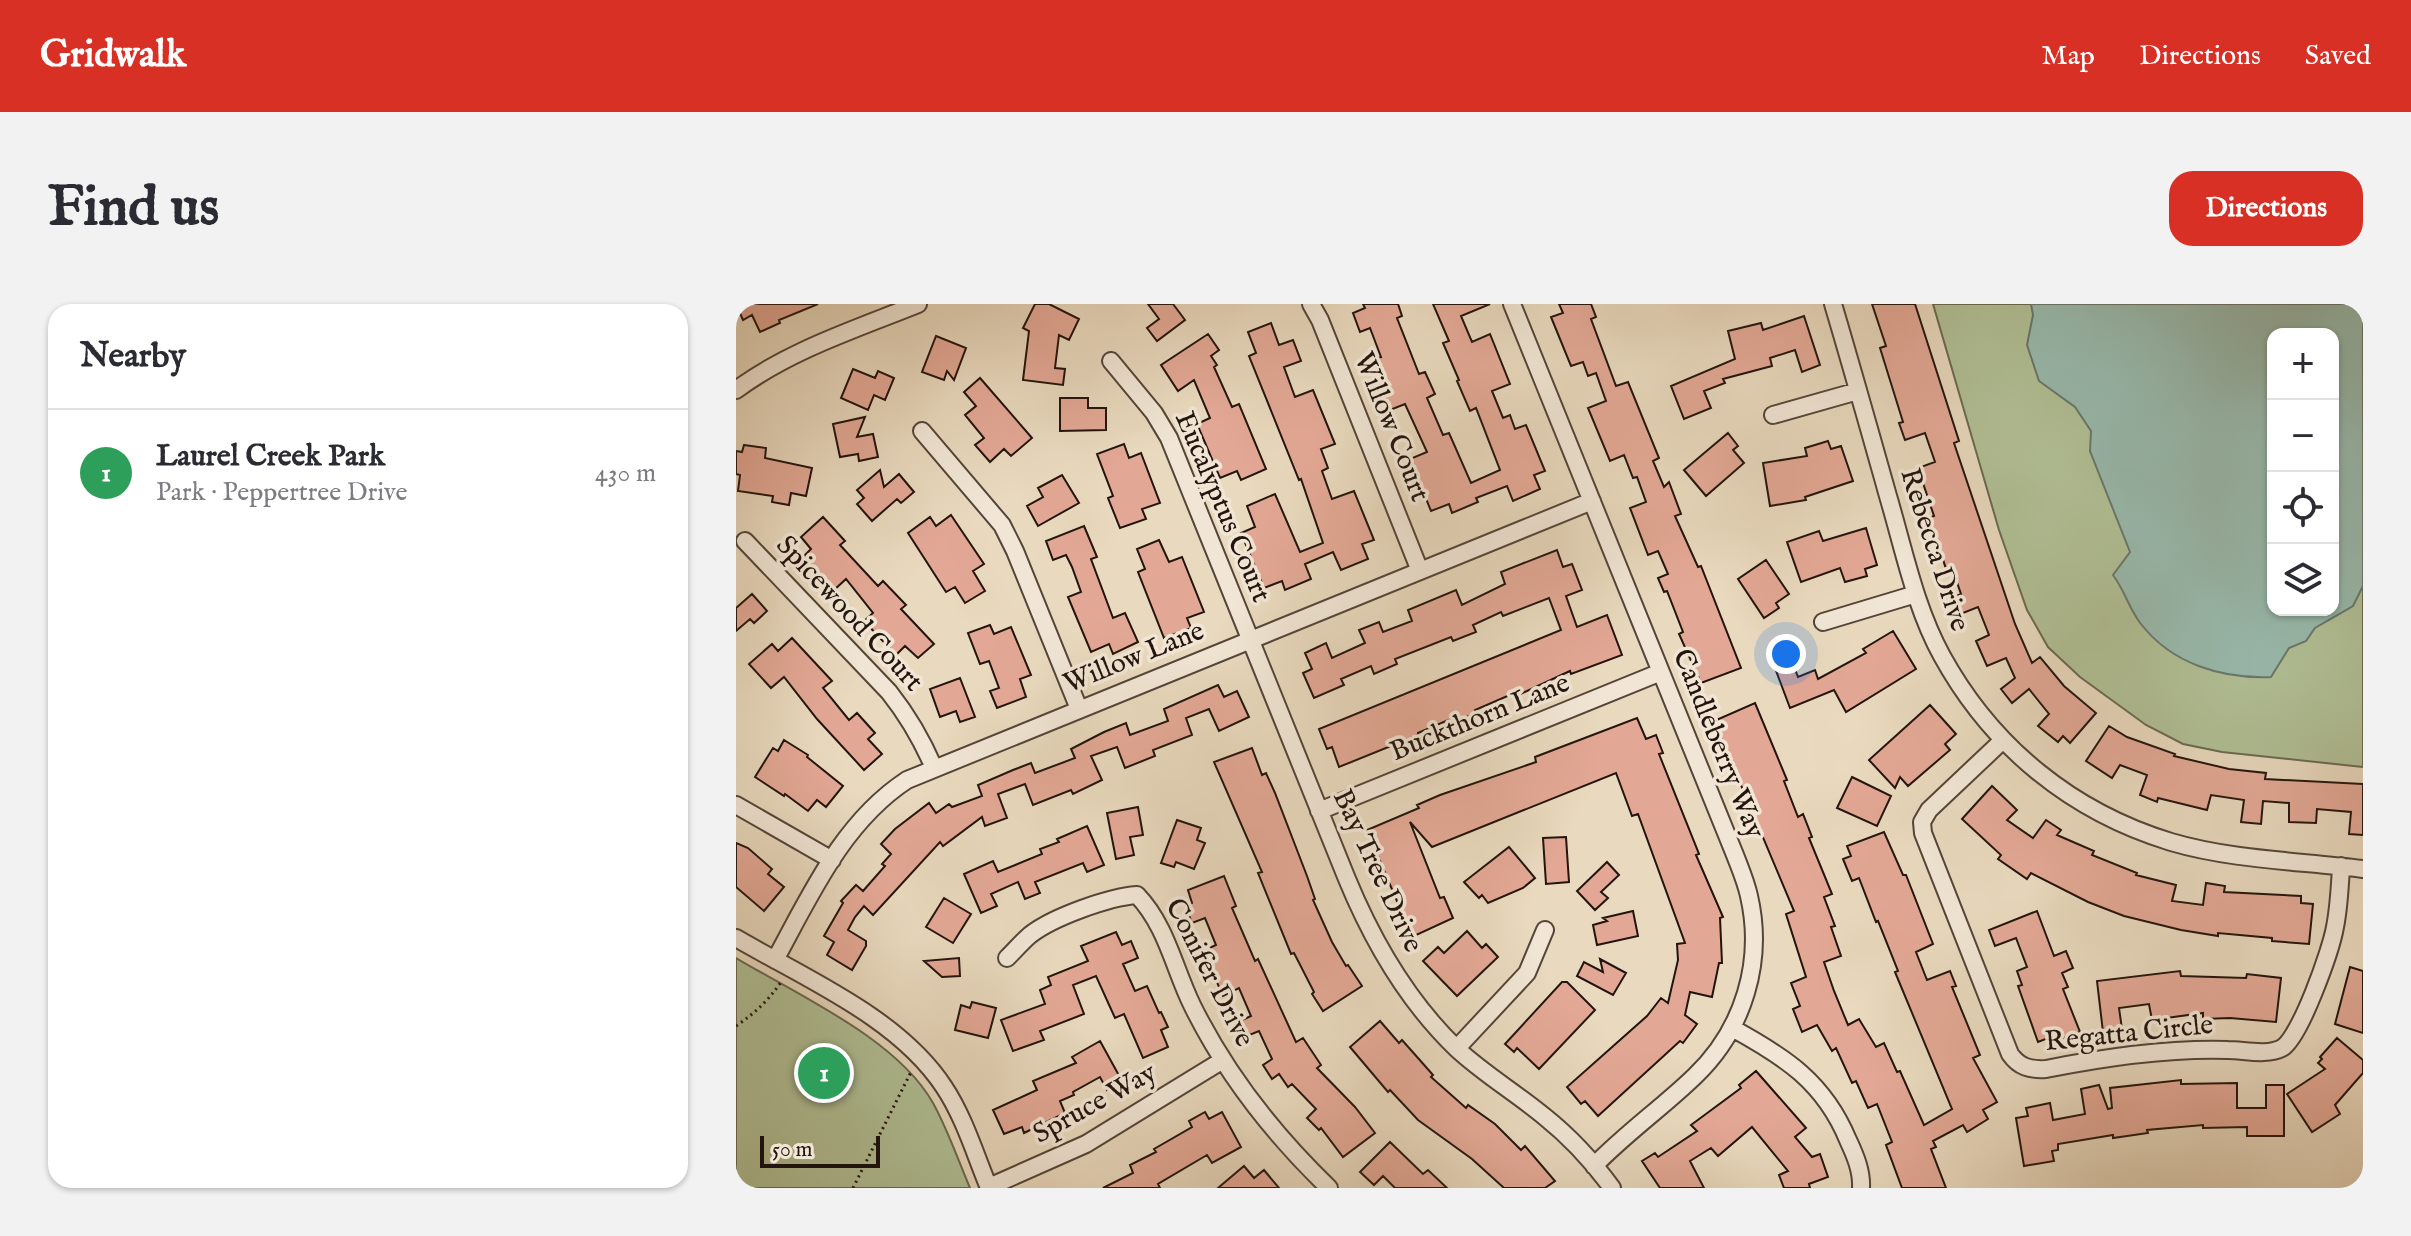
<!DOCTYPE html>
<html lang="en">
<head>
<meta charset="utf-8">
<style>
  body { margin:0; font-family:"IM FELL English",serif; background:#f2f2f3; color:#2b2b33 }
  .controls { position:absolute; right:24px; top:24px; display:grid; overflow:hidden; border-radius:16px; box-shadow:0 2px 6px #0004 }
  .controls button { width:72px; height:72px; display:grid; place-items:center; padding:0; border:0; border-bottom:2px solid #e1e1e2; background:#fff; color:#2b2b33; font:40px sans-serif }
  .scale { position:absolute; left:24px; bottom:20px; width:120px; box-sizing:border-box; padding-left:8px; border:4px solid #23140d; border-top:0; font-size:22px; line-height:28px; white-space:nowrap; color:#23140d; -webkit-text-stroke:6px #f1e6d5; paint-order:stroke }
  .you { position:absolute; left:1050px; top:350px; width:28px; height:28px; margin:-20px; border:6px solid #fff; border-radius:50%; background:#1a73e8; box-shadow:0 0 0 12px #1a73e833 }
  .badge { display:grid; place-items:center; width:52px; height:52px; border-radius:50%; background:#d93025; color:#fff; font-size:26px; font-weight:700 }
  .pin { position:absolute; translate:-50% -50%; border:4px solid #fff; box-shadow:0 2px 8px #0006 }
  .list { margin:0; padding:0; list-style:none }
  h2 { display:flex; justify-content:space-between; align-items:center; height:104px; margin:0; padding:0 32px; font-size:34px }
  h2 small { font-size:26px; font-weight:400; color:#7c7c81 }
  .list li { display:grid; grid-template-columns:52px 1fr auto; gap:24px; align-items:center; box-sizing:border-box; height:128px; padding:0 32px; border-top:2px solid #e1e1e2 }
  .list b { display:block; font-size:30px; white-space:nowrap }
  .list p { margin:0; font-size:26px; white-space:nowrap; color:#7c7c81 }
  .list em { font-size:26px; font-style:normal; color:#7c7c81 }
  .icon { flex:none; width:44px; height:44px; fill:none; stroke:currentColor; stroke-width:2; stroke-linecap:round; stroke-linejoin:round }
  .map { position:relative; flex:none; width:1627px; height:884px; overflow:hidden; border-radius:24px }
  header { display:flex; align-items:center; gap:48px; box-sizing:border-box; height:112px; padding:0 40px; background:#d93025; color:#fff }
  header strong { font-size:38px }
  nav { display:flex; gap:44px; margin-inline-start:auto; font-size:28px }
  .intro { display:flex; align-items:center; justify-content:space-between; box-sizing:border-box; height:192px; padding:0 48px }
  h1 { margin:0; font-size:56px }
  .button { padding:20px 36px; border-radius:24px; background:#d93025; color:#fff; font-size:28px; font-weight:700 }
  main { display:flex; gap:48px; padding:0 48px }
  aside { flex:1; background:#fff; border-radius:24px; box-shadow:0 2px 6px #0004 }
  .map>svg:first-child { display:block }
  .green { fill:#b1c096; stroke:#6a6a52; stroke-width:2; fill-rule:evenodd }
  .water { fill:#98baad; stroke:#69786d; stroke-width:2; fill-rule:evenodd }
  .building { fill:#e3a895; stroke:#23140d; stroke-width:2 }
  .lines { fill:none; stroke-linecap:round; stroke-linejoin:round }
  .minor-casing { stroke:#544539; stroke-width:20 }
  .path { stroke:#23140d; stroke-width:3; stroke-dasharray:2 4; stroke-linecap:butt }
  .minor { stroke:#f1e6d5; stroke-width:16 }
  .labels { text-anchor:middle; dominant-baseline:central; stroke-width:7; stroke-linejoin:round; paint-order:stroke }
  .street-label { font-size:28px; fill:#23140d; stroke:#f1e6d5 }
</style>
</head>
<body>
<header>
<strong>Gridwalk</strong>
<nav><a>Map</a><a>Directions</a><a>Saved</a></nav>
</header>
<div class="intro"><h1>Find us</h1><a class="button">Directions</a></div>
<main>
<aside>
<h2>Nearby<small></small></h2>
<ul class="list">
<li><span class="badge" style="background:#2e9e5b">1</span><div><b>Laurel Creek Park</b><p>Park · Peppertree Drive</p></div><em>430 m</em></li>
</ul>
</aside>
<div class="map">
<svg width="1627" height="884" viewBox="0 0 1627 884">
  <rect width="100%" height="100%" fill="#e9d9be"/>
  <filter id="stains"><feTurbulence type="fractalNoise" baseFrequency=".0025" numOctaves="4"/><feColorMatrix values="0 0 0 0 .2 0 0 0 0 .09 0 0 0 0 .02 0 0 0 .5 -.17"/></filter>
  <radialGradient id="worn" r=".72"><stop offset=".6" stop-color="#630" stop-opacity="0"/><stop offset="1" stop-color="#630" stop-opacity=".3"/></radialGradient>
  <path class="green" d="M1197 0H1627V463L1486 448 1447 440 1410 421 1344 373 1312 343 1291 306 1263 226ZM1537 30H1597V306H1537Z
    M0 654C62 691 161 735 197 799 212 826 222 856 234 884H0Z"/>
  <path class="water" d="M1295 0H1627V282L1617 302 1579 324 1570 337 1553 344 1535 373C1486 375 1436 360 1405 320 1393 305 1389 287 1377 271L1394 248 1354 147 1355 127 1339 103 1303 77 1291 41 1297 11ZM1537 30H1597V306H1537Z"/>
  <path class="building" d="M0 0H82L43 16 44 19 24 28 16 11 7 16Z
    M299 0H313L343 15 333 36 323 31 319 64 329 65 327 81 287 76 293 27 287 24Z
    M412 0H437L449 16 421 37 411 24 423 15Z
    M627 0H662L666 12 661 14 683 70 689 68 699 90 691 94 707 131 713 129 735 179 764 166 740 104 734 107 721 77 723 76 707 39 713 37 697 0H754L725 12 736 38 754 30 774 80 756 87 767 114 774 111 779 125 790 121 809 167 798 171 804 185 777 197 771 182 740 194 742 198 716 209 713 200 695 207 674 155 691 148 669 100 654 106 635 56 645 53 634 24 624 28 617 9 629 4Z
    M823 0H855L860 13 855 15 880 82 892 78 923 154 917 157 928 183 933 178 945 210 939 212 962 263 965 262 1005 364 965 379 943 330 947 328 931 287 928 288 922 274 932 270 922 247 912 251 894 204 910 198 901 173 897 174 888 151 874 157 852 104 870 97 860 69 852 72 847 58 835 62 815 13 827 9Z
    M1136 0H1179L1223 137 1218 139 1279 320 1296 359 1304 353 1328 382 1360 409 1334 439 1327 432 1322 438 1302 422 1313 410 1293 385 1276 399 1265 385 1279 374 1270 354 1251 362 1240 337 1253 331 1242 303 1222 311 1216 294 1225 290 1216 264 1210 265 1205 249 1193 214 1198 212 1182 164 1199 158 1189 129 1169 136 1163 119 1167 118 1144 44 1150 42Z
    M1068 12 1084 61 1066 68 1059 46 1034 54 1036 62 987 75 989 79 968 87 975 104 948 115 935 82 999 55 992 27 1025 19 1027 26Z
    M535 19 543 41 557 36 565 57 548 63 559 93 577 86 599 140 585 145 592 164 586 167 596 195 618 187 638 236 626 240 632 255 605 266 597 248 569 260 575 275 549 286 546 277 528 284 505 229 519 223 511 202 539 190 564 248 587 239 565 175 563 176 513 52 520 49 512 28Z
    M472 30 483 46 475 52 481 61 478 63 496 103 503 100 530 165 505 176 501 167 484 174 461 120 474 114 458 76 442 87 425 61Z
    M200 32 230 44 218 76 211 67 208 76 186 68Z
    M117 65 139 74 142 67 158 74 149 96 138 91 132 106 105 94Z
    M244 74 296 134 275 152 268 145 254 158 239 141 248 134 229 111 240 102 228 88Z
    M324 94H352V104H370V126L324 127Z
    M129 113 121 133 137 130 142 153 123 157 122 150 104 153 97 120Z
    M992 129 1002 142 997 146 1008 159 970 192 948 166Z
    M1092 137 1095 145 1105 142 1117 177 1069 193 1070 196 1034 202 1027 159 1071 152 1069 144Z
    M388 140 393 154 405 149 424 199 406 205 410 215 384 224 372 194 377 192 361 150Z
    M8 141 30 144 29 154 76 164 70 192 55 189 53 201 36 198 37 192 2 187 4 171 0 170V147L6 148Z
    M144 166 148 183 163 170 178 188 165 199 161 195 136 217 121 200 128 194 121 186Z
    M326 171 343 199 302 222 291 202 307 193 302 184Z
    M215 211 248 260 237 267 249 287 229 299 219 283 210 288 172 229 194 213 200 222Z
    M87 213 109 237 104 241 142 282 147 277 170 301 165 305 198 340 182 354 169 342 160 351 128 317 137 309 110 275 98 286 67 253 75 245 65 233Z
    M348 222 361 253 355 255 377 314 389 309 402 338 377 350 373 340 355 348 332 293 345 288 336 263 330 251 317 256 310 237Z
    M1130 224 1141 261 1129 265 1131 272 1109 278 1104 264 1065 278 1051 238 1083 227 1087 237Z
    M423 236 433 258 446 253 468 308 451 314 455 324 428 334 402 268 409 265 401 245Z
    M821 246 827 263 836 260 846 286 830 292 841 323 871 311 886 351 835 370 834 367 778 393 776 390 739 406 740 409 719 418 717 414 682 429V431L603 463 596 443 591 445 583 425 825 326 813 294 767 312 765 308 737 321 740 328 717 337 715 333 659 355 661 360 638 370 635 362 605 375 608 381 578 394 567 369 576 365 569 349 590 339 596 354 629 339 623 326 643 318 647 328 676 317 672 306 720 286 726 301 769 280 765 268Z
    M1030 256 1053 290 1040 299 1043 304 1028 314 1002 275Z
    M16 290 31 307 18 319 14 315 0 327V304Z
    M254 321 258 330 275 323 295 371 284 375 290 393 261 404 254 387 263 384 253 357 244 360 232 329Z
    M1157 327 1180 365 1110 408 1098 386 1054 404 1036 356 1053 349 1062 373 1079 366 1082 375 1130 349 1127 345Z
    M56 334 96 377 87 384 113 416 121 409 139 429 132 435 146 450 128 466 81 415 48 373 35 384 13 360 36 340 42 347Z
    M224 374 239 413 224 418 220 407 204 413 194 385Z
    M482 381 488 393 501 387 513 413 483 427 473 405 450 414 456 431 417 446 419 452 389 464 381 443 355 452 366 476 337 490 335 486 297 501 289 480 262 490 271 514 249 522 246 513 207 542 204 538 137 611 128 602 119 613 112 626 130 637V642L116 666 91 651 98 638 88 632 107 599 105 597 120 581 127 587 149 562 146 560 155 550 145 540 159 525 193 499 200 509 213 500 216 503 246 492 242 481 277 466 295 459 299 469 339 454 335 445 368 428 390 419 394 431 432 417 428 405Z
    M1019 399 1051 476 1048 477 1062 513 1067 510 1076 533 1073 534 1096 590 1088 593 1099 622 1095 623 1105 652 1088 658 1098 687 1112 721 1123 715 1140 743 1148 739 1161 768 1164 767 1188 821 1216 805 1159 668 1162 667 1142 617 1140 618 1123 574 1116 577 1107 555 1115 552 1111 542 1148 528 1167 571H1170L1197 640 1180 648 1191 676 1214 667 1220 682 1216 683 1244 751 1237 754 1261 798 1247 806 1252 815 1231 828 1227 821 1197 837 1200 843 1195 845 1210 884H1166L1150 841 1156 838 1141 800 1132 804 1120 777 1116 779 1100 744 1096 747 1081 721 1066 728 1057 705 1064 702 1055 679 1070 673 1050 610 1058 607 978 417Z
    M1194 401 1220 430 1209 440 1214 446 1172 482 1164 473 1159 484 1133 456Z
    M901 414 910 435 920 431 927 449 923 450 963 550 960 551 987 613 984 614 986 659H983L976 693 954 688 949 711 961 720 947 739 944 737 862 812 849 797 845 800 831 783 911 712 925 694 932 699 942 656 941 640 949 639 902 510 896 512 880 469 696 543 674 518 704 594 708 593 717 614 676 633 631 526 683 504 681 501 704 491 800 458 799 453Z
    M1373 422 1391 433 1439 450 1438 452 1493 465 1530 469 1529 475 1627 480V531L1613 530 1615 508 1581 505 1580 519 1553 518V499L1527 497 1525 520 1505 518 1508 496 1475 491 1471 506 1422 494 1421 498 1404 491 1411 471 1384 461 1376 474 1350 457Z
    M48 436 72 451 71 453 107 482 90 503 81 496 72 507 49 490 48 492 19 473 37 444 42 447Z
    M516 444 526 471 530 469 539 489 571 572 579 595 577 596 596 638 610 662 612 661 626 682 587 707 576 690 578 688 558 649 555 650 522 569 526 568 478 458Z
    M1116 473 1155 492 1141 522 1101 504Z
    M1256 482 1281 506 1271 516 1297 534 1310 516 1325 526 1321 531 1358 547 1356 551 1401 569 1400 571 1440 581 1436 597 1467 601 1470 579 1489 582 1488 588 1565 592V599L1577 600 1573 640 1536 637V634L1482 629V632L1445 626 1388 612 1352 598 1295 569 1291 575 1262 555 1265 551 1226 515Z
    M402 503 407 531 394 533 398 551 380 555 371 509Z
    M441 516 465 524 461 536 469 539 458 565 440 558 438 563 425 559Z
    M351 522 368 561 351 568 347 559 299 578 304 589 289 595 282 578 255 590 261 602 245 609 228 570 257 557 262 568 306 550 304 545 323 538 321 535Z
    M830 533 833 578 810 580 807 534Z
    M0 539 12 544 36 565 32 570 48 583 28 607 0 583Z
    M773 543 799 574 787 584 752 599 746 591 743 594 728 578Z
    M871 558 883 571 865 588 872 594 859 606 841 587Z
    M488 572 500 602 496 604 519 657 522 655 560 738 567 734 585 761 581 764 619 803 639 829 607 853 585 824 583 826 571 814 580 805 556 780 552 783 543 770 536 775 527 761 536 755 523 727 511 732 504 717 515 712 503 684 487 692 479 674 469 646 480 641 469 614 456 619 449 602 456 599 452 586Z
    M208 594 235 610 217 639 190 623Z
    M897 607 902 632 861 641 857 621 871 617 867 614Z
    M1301 607 1318 652 1330 647 1337 664 1326 669 1332 683 1327 685 1344 728 1322 736 1320 731 1302 738 1282 682 1286 681 1281 667 1291 663 1280 634 1259 642 1253 626Z
    M731 627 746 644 750 640 762 653 721 692 687 657 702 643 708 649Z
    M380 628 386 641 395 637 402 654 387 660 399 687 411 682 423 709 425 708 432 723 425 726 432 743 407 754 388 710 379 714 360 672 337 681 348 710 304 727 308 736 277 747 265 716 309 700 304 686 315 681 312 673 352 657 345 642Z
    M223 654 224 672 206 673 188 657Z
    M864 655 890 669 877 691 841 672 848 658 867 668Z
    M1614 663 1627 667V729L1599 720Z
    M1444 667 1445 672 1510 674 1511 670 1545 674 1540 718 1494 714 1467 715V709L1416 716 1413 700 1383 704 1386 725 1367 728 1361 677Z
    M826 678H831L859 706 803 765 781 744 778 748 769 740Z
    M236 698 260 704 252 734 219 726 225 701 234 704Z
    M644 717 663 739 666 736 682 754 697 771 695 773 730 804 732 801 759 820 785 846 789 842 819 877 809 884H768L736 855 682 816 654 786 652 788 614 743Z
    M1601 734 1627 756V769L1599 801 1604 810 1576 828 1551 790 1589 765 1582 759 1586 755 1584 753Z
    M364 737 386 777 371 786 364 773 337 788 338 791 324 797 329 809 288 829 286 823 268 830 257 806 301 786 297 777 340 759 336 753Z
    M1020 767 1070 824 1059 833 1076 853 1084 850 1092 873 1073 880 1074 884H1048L1043 871 1052 867 1016 823 982 852 975 844 954 857 968 884H924L906 857 919 849 922 853 961 827 955 821 1005 784 1003 781Z
    M1445 776V780L1501 779V804H1530V781H1548V832H1511V823L1467 824V821L1411 826 1412 829 1377 834V831L1322 840V846L1316 847 1318 857 1288 862 1280 814 1292 812 1290 804 1314 799 1317 816 1349 810 1345 785 1363 781 1372 805 1376 804 1374 784Z
    M469 808 473 815 486 808 505 843 476 859 471 851 422 880 424 884H367L397 869 394 861 420 848 418 845 456 823 453 817Z
    M654 838 687 870 692 866 711 884H659L647 872 638 881 624 868Z
    M508 862 518 874 528 866 543 884H482Z"/>
  <g class="lines">
    <defs>
      <path id="minor" d="M575 0 584 16 684 267
        M776 0 999 551C1004 564 1010 578 1013 592 1028 657 1008 725 959 772 927 803 890 829 858 862
        M1097 0C1116 64 1134 128 1152 192 1168 246 1179 303 1206 352 1256 443 1336 508 1435 538 1496 556 1564 557 1627 565
        M375 57 418 109 433 134 611 575C637 638 671 697 721 745 748 770 780 789 809 813 834 833 857 858 876 884
        M0 86C54 46 120 25 182 0
        M1037 111 1122 87
        M186 127 266 221 279 247 343 405
        M9 237 153 388C172 412 186 436 198 464
        M1087 318 1180 290
        M1266 437 1193 506 1186 518 1187 529 1274 750C1283 763 1294 766 1310 765 1370 753 1431 744 1492 746 1508 746 1531 752 1546 744 1564 734 1595 646 1599 623 1603 603 1604 582 1605 562
        M0 501 96 556
        M583 507 925 368
        M0 634C70 675 163 714 208 783 228 813 239 850 253 884
        M271 654C279 646 286 638 294 631 317 613 373 593 401 591 430 621 438 664 456 701 490 770 537 830 593 884
        M39 656C75 590 107 518 171 476L856 197
        M996 724C1049 753 1088 778 1112 836 1119 851 1126 867 1125 884
        M721 744 791 669 809 626
        M253 883 350 840 487 756"/>
    </defs>
    <use href="#minor" class="minor-casing"/>
    <path class="path" d="M0 722C19 709 32 697 45 678
      M117 884 176 766"/>
    <use href="#minor" class="minor"/>
  </g>
  <g class="labels">
    <g class="street-label">
      <text transform="translate(655 123) rotate(68)">Willow Court</text>
      <text transform="translate(486 203) rotate(67)">Eucalyptus Court</text>
      <text transform="translate(1198 246) rotate(72)">Rebecca Drive</text>
      <text transform="translate(113 310) rotate(47)">Spicewood Court</text>
      <text transform="translate(398 354) rotate(-22)">Willow Lane</text>
      <text transform="translate(744 414) rotate(-22)">Buckthorn Lane</text>
      <text transform="translate(982 440) rotate(68)">Candleberry Way</text>
      <text transform="translate(641 567) rotate(65)">Bay Tree Drive</text>
      <text transform="translate(473 669) rotate(63)">Conifer Drive</text>
      <text transform="translate(1393 730) rotate(-6)">Regatta Circle</text>
      <text transform="translate(359 800) rotate(-29)">Spruce Way</text>
    </g>
  </g>
  <rect width="100%" height="100%" filter="url(#stains)"/>
  <rect width="100%" height="100%" fill="url(#worn)"/>
</svg>
<div class="controls">
<button>+</button>
<button>−</button>
<button><svg class="icon" aria-label="locate" viewBox="0 0 24 24"><circle cx="12" cy="12" r="6"/><path d="M12 2v4M12 18v4M2 12h4M18 12h4"/></svg></button>
<button><svg class="icon" aria-label="layers" viewBox="0 0 24 24"><path d="M12 4l9 5-9 5-9-5zM3 14l9 5 9-5"/></svg></button>
</div>
<div class="scale">50 m</div>
<div class="you"></div>
<div class="pin badge" style="left:88px;top:769px;background:#2e9e5b">1</div>
</div>
</main>
</body>
</html>
